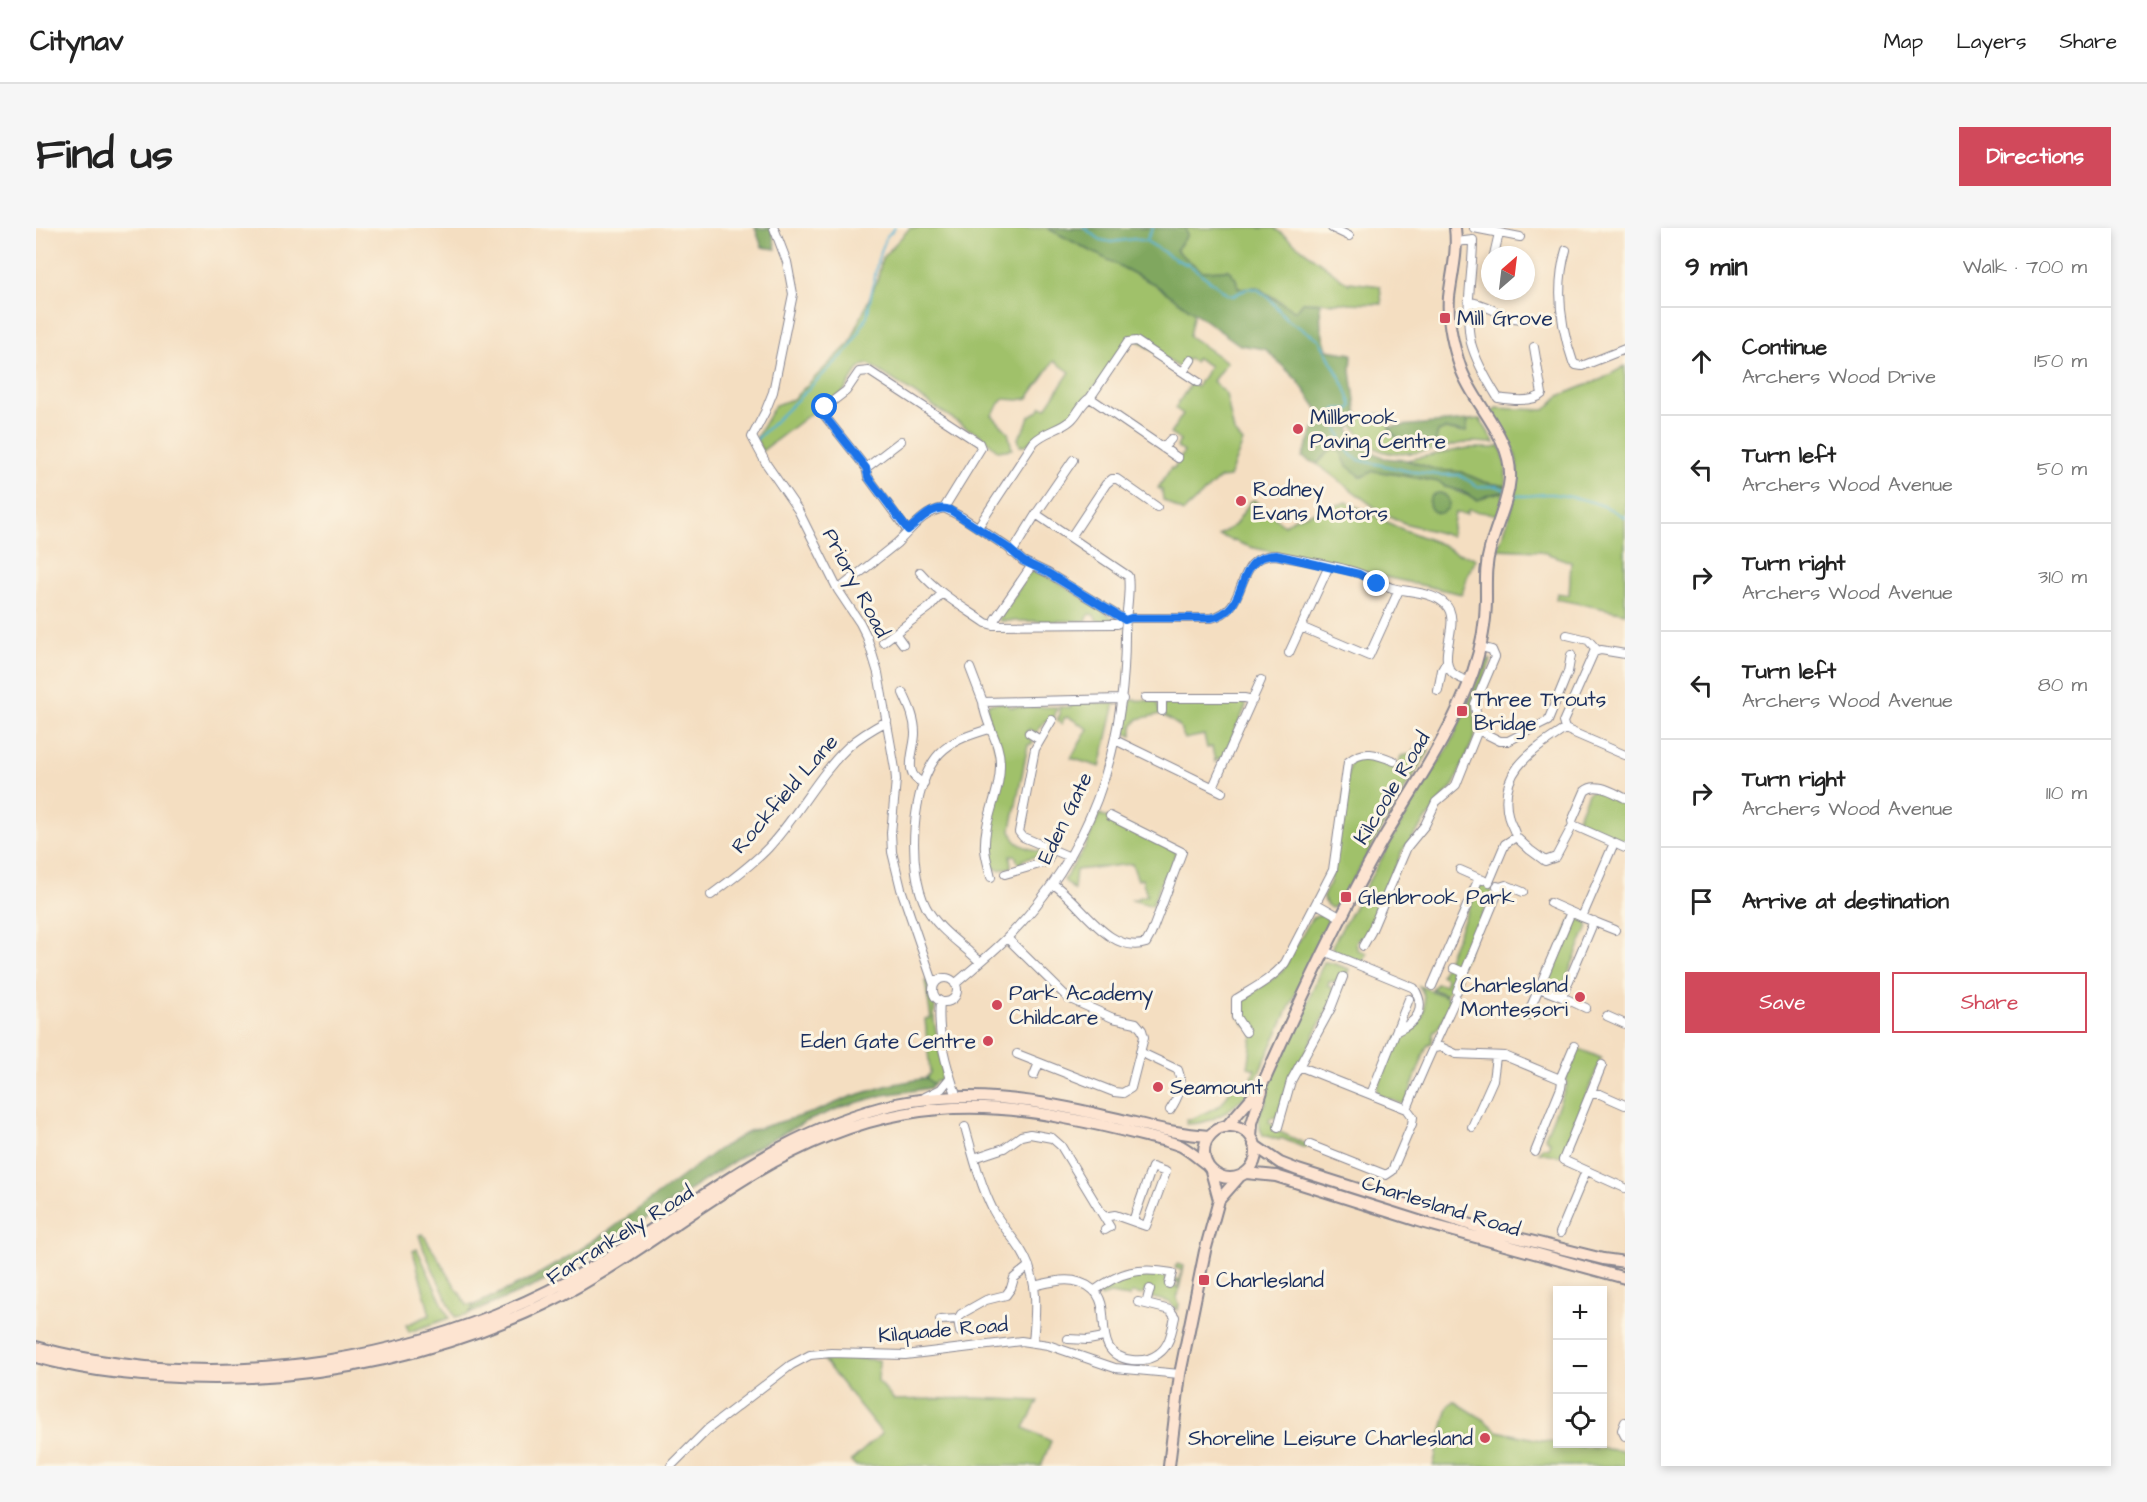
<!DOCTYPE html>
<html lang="en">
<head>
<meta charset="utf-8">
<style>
  body { margin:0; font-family:"Architects Daughter",sans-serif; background:#f6f6f6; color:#222 }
  .controls { position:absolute; right:18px; bottom:18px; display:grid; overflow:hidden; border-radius:0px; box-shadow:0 3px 9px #0003 }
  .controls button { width:54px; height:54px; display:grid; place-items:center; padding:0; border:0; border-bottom:2px solid #e0e0e0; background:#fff; color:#222; font:30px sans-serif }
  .compass { position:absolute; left:1445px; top:18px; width:54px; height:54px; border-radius:50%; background:#fff; box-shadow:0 3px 9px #0003; rotate:28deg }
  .stop { position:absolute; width:18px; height:18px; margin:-14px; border:4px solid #1a73e8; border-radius:50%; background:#fff }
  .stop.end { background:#1a73e8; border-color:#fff; box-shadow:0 2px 6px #0008 }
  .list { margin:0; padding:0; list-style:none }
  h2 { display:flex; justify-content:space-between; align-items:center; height:78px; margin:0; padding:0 24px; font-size:26px }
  h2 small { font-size:20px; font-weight:400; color:#767676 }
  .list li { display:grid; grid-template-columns:39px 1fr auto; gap:18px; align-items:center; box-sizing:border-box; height:108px; padding:0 24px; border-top:2px solid #e0e0e0 }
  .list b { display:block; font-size:22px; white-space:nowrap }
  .list p { margin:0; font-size:20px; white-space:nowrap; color:#767676 }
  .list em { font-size:20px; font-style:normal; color:#767676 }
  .actions { display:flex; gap:12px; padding:18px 24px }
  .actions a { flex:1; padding:14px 0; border:2px solid #d1495b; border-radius:0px; text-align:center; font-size:21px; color:#d1495b }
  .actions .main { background:#d1495b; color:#fff }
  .icon { flex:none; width:33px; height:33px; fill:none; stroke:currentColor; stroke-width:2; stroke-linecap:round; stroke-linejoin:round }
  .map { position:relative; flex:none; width:1589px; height:1238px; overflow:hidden; border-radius:0px }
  header { display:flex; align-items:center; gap:36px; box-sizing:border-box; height:84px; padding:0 30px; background:#fff; border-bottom:2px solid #e0e0e0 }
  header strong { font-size:28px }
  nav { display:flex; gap:33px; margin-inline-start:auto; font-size:21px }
  .intro { display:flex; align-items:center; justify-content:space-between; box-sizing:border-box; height:144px; padding:0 36px }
  h1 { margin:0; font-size:42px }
  .button { padding:15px 27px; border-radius:0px; background:#d1495b; color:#fff; font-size:21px; font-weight:700 }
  main { display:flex; gap:36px; padding:0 36px }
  aside { flex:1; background:#fff; border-radius:0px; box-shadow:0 3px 9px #0003 }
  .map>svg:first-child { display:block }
  .green { fill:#a0c16a; stroke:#5e7864; stroke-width:1.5 }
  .forest { fill:#80a75e; stroke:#4e6b5e; stroke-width:1.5 }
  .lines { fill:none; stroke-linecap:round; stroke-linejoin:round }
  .stream { stroke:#56b3d4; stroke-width:2 }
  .minor-casing { stroke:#888690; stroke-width:10 }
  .secondary-casing { stroke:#888690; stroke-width:14 }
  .minor { stroke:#fff; stroke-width:8 }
  .secondary { stroke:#fde4d1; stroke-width:10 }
  .route { stroke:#1a73e8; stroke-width:8 }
  .poi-dot { fill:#d1495b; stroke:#fcf5e5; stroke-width:2 }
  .labels { text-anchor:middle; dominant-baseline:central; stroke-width:6; stroke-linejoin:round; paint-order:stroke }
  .poi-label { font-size:21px; fill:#1b2f5e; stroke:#fcf5e5; text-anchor:start }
  .street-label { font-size:21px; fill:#1b2f5e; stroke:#fcf5e5 }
</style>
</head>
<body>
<header>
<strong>Citynav</strong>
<nav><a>Map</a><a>Layers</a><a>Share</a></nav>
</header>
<div class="intro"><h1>Find us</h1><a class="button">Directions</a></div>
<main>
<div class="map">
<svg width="1589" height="1238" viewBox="0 0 1589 1238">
  <rect width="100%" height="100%" fill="#fcf5e5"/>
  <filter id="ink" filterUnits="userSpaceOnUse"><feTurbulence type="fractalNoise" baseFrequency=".0167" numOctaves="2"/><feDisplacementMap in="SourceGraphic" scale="12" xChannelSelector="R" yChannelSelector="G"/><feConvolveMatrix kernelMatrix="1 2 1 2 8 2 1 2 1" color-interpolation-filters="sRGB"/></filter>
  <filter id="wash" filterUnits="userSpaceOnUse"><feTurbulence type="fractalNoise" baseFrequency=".008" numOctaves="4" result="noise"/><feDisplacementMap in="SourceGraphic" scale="24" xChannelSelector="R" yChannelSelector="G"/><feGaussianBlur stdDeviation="1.35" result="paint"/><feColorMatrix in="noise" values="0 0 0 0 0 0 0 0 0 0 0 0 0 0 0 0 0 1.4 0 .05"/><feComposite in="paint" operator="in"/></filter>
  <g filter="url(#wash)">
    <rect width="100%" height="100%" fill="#f4dec1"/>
    <path class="green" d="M874 0H1011L1118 56 1158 84 1153 108 1191 134 1177 153 1190 166 1198 204 1207 214 1193 249 1184 250 1147 284 1127 272 1126 262 1122 260 1135 240 1138 241 1148 224 1141 219 1144 212 1134 206 1147 186 1139 180 1155 155 1161 159 1174 138 1161 130 1158 134 1153 130 1147 139H1142L1098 110 1034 191 1008 202 992 216 984 218 982 210 989 200 993 188 1001 184 1006 178 1010 180 1034 144 1018 133 992 170 983 172 967 171 956 187 972 204 976 221 962 223 945 207 931 200 833 136C819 138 816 155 806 165 800 170 793 175 786 181L782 180 726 223 720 210 739 177 757 171 814 115 842 50 846 30Z
      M1150 0H1238L1313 56 1314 54 1344 58 1346 76 1267 74 1260 84C1242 73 1224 56 1202 60L1200 51 1193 42 1166 43 1140 22 1151 8Z
      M1589 138V385L1520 371 1521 365 1533 367 1535 334 1504 323 1461 321C1474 292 1490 248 1476 217 1471 207 1461 196 1454 187L1460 180 1509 182 1523 168 1566 151Z
      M1352 186C1352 192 1352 199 1355 204 1360 212 1380 222 1390 218 1395 216 1400 209 1402 204L1409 201 1423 204 1431 199 1432 192 1444 191 1459 215C1451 215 1443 214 1435 214 1408 217 1370 233 1343 222 1331 217 1324 206 1316 196L1321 187Z
      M1465 218 1470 238V258L1448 254 1425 244 1401 242 1370 232 1432 220H1458Z
      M1297 219 1305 224 1311 238 1403 254C1414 262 1429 266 1442 272L1452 267 1468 264 1463 287 1432 282 1431 286 1419 285 1415 308 1368 295 1345 284 1281 236Z
      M1218 272 1248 297 1259 290 1311 274 1361 299 1407 317 1418 324 1440 330 1432 346 1426 366 1214 319 1183 307 1199 297 1214 274Z
      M996 341 1022 354 1082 393H1061L1058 387 1053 386 1050 393H964L963 391Z
      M1450 432H1455L1438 476 1439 508 1418 556 1366 623 1329 710 1322 711 1320 715 1322 722 1331 725 1327 735 1298 723 1296 718 1369 589 1416 513Z
      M1095 472 1119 473 1121 475 1123 484 1132 473H1209L1210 478 1186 532 1182 530 1179 534 1176 519 1171 520 1168 507 1149 511 1143 498 1125 486 1102 491 1096 499V508L1089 505Z
      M973 474V479H1021L1018 490 1009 493 1000 505 993 501 989 506 997 513V515L992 517 975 601C976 617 990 619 1003 624L1005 620 1010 623 1009 626 986 632 987 637 982 635 979 627 974 628 975 639 963 642 955 639 953 633 952 609 965 542 951 486 952 476Z
      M1035 474 1079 475 1064 539 1035 530 1052 501 1033 489 1028 490 1026 496 1021 492 1024 486 1023 479H1035Z
      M1379 521 1393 523C1380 544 1366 565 1353 587 1335 618 1321 652 1298 679L1295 680 1290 676 1287 668 1294 655 1314 534 1325 528 1348 531 1351 538 1358 540 1362 538 1365 528 1376 526Z
      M1556 563 1566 565 1589 574V616L1545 597 1542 594V589L1552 565Z
      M1064 586 1140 623 1133 648 1128 647 1116 678 1096 672 1111 667 1106 651 1102 652 1096 636 1040 642 1038 662 1028 652 1049 619Z
      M1446 657 1454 659 1456 665 1425 737 1418 736 1415 744 1420 748 1410 767 1396 761 1401 756 1409 757 1411 751 1405 747 1442 659Z
      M1287 686 1291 690 1292 696 1214 864C1196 881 1176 897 1150 896L1151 892H1154L1185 877 1197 858 1212 863 1219 841 1212 839C1215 826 1214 813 1219 802L1214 798H1210L1203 788V775L1245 745 1276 690Z
      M1539 689 1551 694 1552 698 1526 760 1524 763H1519L1508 756 1535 693Z
      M1288 734 1296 735 1313 741 1310 750 1304 747 1301 753 1293 754 1292 758 1296 760 1298 764 1296 772 1247 869 1241 889 1234 890 1233 894 1239 899 1238 904H1244L1270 916 1274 915 1269 920 1245 910 1243 912 1227 907C1221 896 1223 888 1226 876L1229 877 1231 871 1228 869C1237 845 1250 823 1261 800 1271 779 1278 756 1288 734Z
      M889 753H892L894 770 899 775 898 792 907 841 904 855 900 853 897 856 890 850 894 845 889 791 895 790Z
      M1383 758 1416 771 1405 796 1397 805 1396 815 1391 818 1370 874 1366 876 1342 867 1341 861 1361 810C1366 806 1369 806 1374 803 1389 794 1393 771 1383 758Z
      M1541 820 1565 830 1562 838 1527 926 1523 928 1503 924 1507 919 1512 920 1514 914 1509 909 1531 856 1530 847Z
      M387 1006 431 1077H438L433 1086 419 1089 388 1022 383 1007Z
      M381 1021 413 1090 373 1104 370 1097 394 1087 377 1023Z
      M1141 1036 1148 1038 1141 1070 1143 1076 1142 1082 1133 1074 1113 1069 1115 1062 1110 1061 1107 1067 1095 1065 1093 1069 1074 1066 1065 1069 1063 1062C1089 1048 1097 1046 1127 1046L1130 1051 1129 1056 1142 1059 1143 1055 1136 1053 1138 1051 1144 1052 1146 1042 1139 1040Z
      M797 1129 843 1132 842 1154 858 1172 939 1170 1002 1173 988 1200 1015 1213 1005 1238H820L815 1233 846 1205 787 1132Z
      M1418 1173 1447 1191 1461 1203 1528 1217 1589 1223V1238H1397L1412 1178Z"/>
    <path class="forest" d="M719 0H735L740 21 726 19Z
      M1011 0H1150L1151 8 1140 22 1166 43 1193 42 1200 51 1202 60 1222 59 1236 70 1260 83 1267 74 1284 75 1285 100 1291 122 1316 126 1315 143 1321 187 1313 202 1331 221 1348 230 1370 232 1401 242 1425 244 1448 254 1470 258 1468 264 1452 267 1442 272 1425 263 1410 259 1403 254 1374 248 1337 243 1326 249 1311 238 1305 224 1297 220 1281 236 1266 229 1285 186 1262 153 1229 121 1204 117 1118 56Z
      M1432 192 1430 204 1409 201 1402 204 1399 216C1381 220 1361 216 1353 199Z
      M1393 275a10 10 0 1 1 20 0a10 10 0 1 1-20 0Z
      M890 850 897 856 894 860 848 867 806 879 769 894 715 922 541 1036 501 1057 433 1086 438 1077 496 1050 542 1023 574 1002 683 921 713 903 778 884 814 869 853 857Z"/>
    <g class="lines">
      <path class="stream" d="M1048 0 1065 12 1075 14 1098 11 1110 13 1139 31 1155 38 1191 66 1197 68 1212 60 1221 61 1232 69 1251 92 1283 111 1308 157 1316 178 1314 181H1300L1296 185 1308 218 1316 228 1323 232 1372 243 1403 247H1423L1443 259 1460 258 1470 262
        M1110 13 1117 0
        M719 213 814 120 831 88 842 31 851 8 859 0
        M1474 266C1486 271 1503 265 1516 266 1533 268 1552 272 1568 278 1575 281 1582 286 1589 289"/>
    </g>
  </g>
  <g filter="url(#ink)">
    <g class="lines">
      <defs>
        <path id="minor" d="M738 0 751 34 757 66 737 164 729 184 716 209 731 237 762 282 802 362 824 395 831 409 842 445 859 541 860 552 855 605 856 624 865 661 898 757
          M1296 0 1313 8
          M1438 0 1484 9
          M1420 14 1437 12C1437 44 1428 84 1435 115 1440 134 1452 154 1462 170 1474 172 1497 175 1506 166L1498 119
          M1530 22C1519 60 1524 97 1537 134L1540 137 1546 138 1589 121
          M1458 27 1463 5
          M1433 74C1453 75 1464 91 1487 91
          M1147 144 1155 132
          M1054 170 1142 230
          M1127 220 1135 211
          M830 240 865 213
          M942 299 998 214C1009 203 1024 202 1035 192 1043 185 1045 175 1054 170L1092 114 1100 113 1162 154
          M871 302 832 249 830 240 788 187 787 183 789 179 810 163 823 144 833 143 943 215 945 220 908 280
          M1035 309 1070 256 1076 251H1081L1121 279
          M976 325 1000 286 1037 232
          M996 337 959 391 957 397 1081 396
          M884 344C902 365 927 379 950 395L957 397
          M802 362 861 315C876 301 886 284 908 280L926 289 971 319 987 333 1012 345 1089 392 1095 390H1175C1216 382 1195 327 1240 327 1267 333 1296 336 1322 345 1334 349 1344 356 1356 360 1372 364 1397 364 1409 376 1431 397 1386 444 1434 453
          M1265 399 1333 428 1363 362
          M859 405 867 416
          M1531 407 1552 412 1561 422
          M847 414 894 379 906 365
          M1253 425 1293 338
          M1589 426 1565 422 1558 424 1527 494 1529 501 1589 527
          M934 440 947 474
          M1402 463 1406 442 1410 435
          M867 465C873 478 879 490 879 505 879 523 865 547 888 555
          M1109 470H1208L1217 472
          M1126 483V470
          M1016 492 999 521 983 604 987 609 1034 629
          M1442 502 1464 513H1472L1512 493 1532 444 1535 427
          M993 505 1004 512
          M1079 512 1186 564
          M1177 559 1225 452
          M1537 597 1589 620
          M1480 609C1479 603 1475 597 1473 591 1460 544 1496 523 1529 501
          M1578 615 1546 689 1579 702
          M1424 642 1447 652
          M969 646 1007 635 1012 632 1016 622
          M955 649C953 640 950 631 949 622 947 592 965 565 964 535 964 513 949 496 947 474L1087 471
          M1453 654 1469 616 1480 609 1494 622 1509 633 1520 629 1537 597 1536 593 1549 563C1560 553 1578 565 1589 570
          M1017 656C1045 674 1072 727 1110 715L1115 706 1146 624 1074 588
          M1461 658 1464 659 1470 657 1487 664
          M675 667C695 652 716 637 732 620 762 588 781 548 813 518 824 508 838 500 851 493
          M1514 675 1546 689
          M1281 676 1304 689
          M1535 684 1503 760 1526 769 1558 693
          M971 710 1032 770 1077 790 1100 795 1106 802 1108 809 1095 860 1087 865 1078 864 981 826
          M1327 718 1335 704 1371 619 1389 597 1400 574 1420 557 1442 502 1439 476 1459 429 1456 422 1445 419
          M1288 723 1378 760C1391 781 1381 794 1361 803
          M944 734C925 715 903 703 890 679 871 642 874 556 904 525 918 511 935 507 953 501
          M1418 740 1429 745
          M897 762a12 12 0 1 1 24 0a12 12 0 1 1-24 0Z
          M919 756C936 741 954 727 971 710 1054 626 1089 525 1089 407 1089 389 1095 365 1092 348L1000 286
          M1396 758 1443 650
          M1421 763 1464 659
          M1526 769 1550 780
          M904 773C901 807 910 838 921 869
          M1491 788 1503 760
          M1571 788 1589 796
          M1210 804 1200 789V771C1218 760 1236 751 1249 735L1297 642 1312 534C1327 521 1341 526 1358 533
          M1398 820 1405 819 1420 826 1469 828 1524 851
          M1104 824 1142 842C1148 857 1142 870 1134 882
          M1566 837 1527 932 1589 960
          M1263 838 1371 881 1377 889 1376 896 1356 943 1350 947 1274 917
          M998 847 1003 835
          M1335 866 1373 771
          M1556 866H1564L1589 877
          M889 869 905 861 914 850
          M1371 881C1386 842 1403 807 1420 770
          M929 899C937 927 944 956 957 982 965 997 977 1009 986 1024 1003 1052 1000 1082 997 1114
          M1242 899 1255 853 1295 780 1307 749
          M1436 899 1457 852 1460 829
          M1499 924 1525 860 1526 853 1524 851 1538 818
          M938 930 968 920 985 908 994 906 1016 910 1025 918 1074 999 1069 1002
          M1068 989 1079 987 1110 998 1130 944 1116 939 1097 993
          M1524 1005 1550 943
          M998 1058C1019 1053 1038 1047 1056 1061 1080 1079 1051 1126 1096 1132 1105 1133 1114 1132 1122 1126 1134 1118 1136 1102 1139 1089L1134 1082 1102 1074
          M1058 1063C1085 1043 1104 1039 1136 1045L1133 1056
          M1110 1076 1114 1061
          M922 1091 924 1104
          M904 1092 922 1091 925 1086 950 1072 970 1067 975 1060 978 1050 993 1038
          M1032 1111 1052 1112 1068 1109
          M1589 1194 1586 1202 1589 1208
          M635 1238 672 1201 755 1137 774 1127 795 1125 869 1127 985 1113 1012 1117 1079 1140 1144 1146"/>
        <path id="secondary" d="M1168 924a26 26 0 1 1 52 0a26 26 0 1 1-52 0Z
          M1190 899 1218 867 1229 851C1264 772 1301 694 1343 618 1376 561 1415 507 1437 444 1445 420 1450 396 1450 371 1450 354 1449 338 1454 321 1460 297 1472 275 1474 250 1476 209 1438 177 1425 141 1417 118 1411 94 1413 69 1416 45 1422 24 1419 0
          M1215 909 1216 895 1226 863
          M1218 917 1244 935 1262 942 1454 1003 1567 1031 1589 1034
          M1175 943 1183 972
          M1210 945 1240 948 1389 995 1589 1050
          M0 1119C184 1169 396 1134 560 1037 662 977 739 903 860 876 930 861 1001 872 1069 888 1106 896 1135 906 1173 908
          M0 1129C40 1140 82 1146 123 1148 250 1157 373 1135 489 1085 572 1049 641 991 718 945 820 884 913 866 1029 890 1056 895 1082 901 1109 908 1120 911 1134 913 1145 918 1154 923 1162 930 1170 936
          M1133 1238 1144 1146 1169 1023 1183 972 1204 948"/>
      </defs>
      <use href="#minor" class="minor-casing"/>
      <use href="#secondary" class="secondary-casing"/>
      <use href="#minor" class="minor"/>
      <use href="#secondary" class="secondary"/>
    </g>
  </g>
  <g class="lines" filter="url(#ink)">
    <path class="route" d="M789 179 787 183 788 187 830 240 832 249 872 302C883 293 898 275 914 282L971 319 987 333 1012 345 1089 392 1095 390H1175C1217 382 1195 327 1240 327L1323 346 1341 356"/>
  </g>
  <g class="poi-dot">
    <rect x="1403" y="84" width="12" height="12" rx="3"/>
    <circle cx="1262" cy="201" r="6"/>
    <circle cx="1205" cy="273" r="6"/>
    <rect x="1420" y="477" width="12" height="12" rx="3"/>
    <rect x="1304" y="663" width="12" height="12" rx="3"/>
    <circle cx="1544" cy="769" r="6"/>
    <circle cx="961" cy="777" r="6"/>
    <circle cx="952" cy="813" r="6"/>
    <circle cx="1122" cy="859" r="6"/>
    <rect x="1162" y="1046" width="12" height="12" rx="3"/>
    <circle cx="1449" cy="1210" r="6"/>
  </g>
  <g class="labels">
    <g class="poi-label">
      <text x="1421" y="90">Mill Grove</text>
      <text x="1274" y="189">Millbrook<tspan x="1274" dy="24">Paving Centre</tspan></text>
      <text x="1217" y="261">Rodney<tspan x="1217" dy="24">Evans Motors</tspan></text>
      <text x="1438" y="471">Three Trouts<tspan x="1438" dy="24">Bridge</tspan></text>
      <text x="1322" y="669">Glenbrook Park</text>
      <text x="1532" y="757" text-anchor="end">Charlesland<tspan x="1532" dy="24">Montessori</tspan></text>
      <text x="973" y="765">Park Academy<tspan x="973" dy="24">Childcare</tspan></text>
      <text x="940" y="813" text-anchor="end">Eden Gate Centre</text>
      <text x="1134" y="859">Seamount</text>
      <text x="1180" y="1052">Charlesland</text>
      <text x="1437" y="1210" text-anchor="end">Shoreline Leisure Charlesland</text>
    </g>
    <g class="street-label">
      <text transform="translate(820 355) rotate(62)">Priory Road</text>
      <text transform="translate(1356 560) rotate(-59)">Kilcoole Road</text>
      <text transform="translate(749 566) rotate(-49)">Rockfield Lane</text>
      <text transform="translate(1029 590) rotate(-64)">Eden Gate</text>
      <text transform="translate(1405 978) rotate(17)">Charlesland Road</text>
      <text transform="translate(584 1007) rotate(-32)">Farrankelly Road</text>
      <text transform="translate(907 1102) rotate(-5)">Kilquade Road</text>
    </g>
  </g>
</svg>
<div class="controls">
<button>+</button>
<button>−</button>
<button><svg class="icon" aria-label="locate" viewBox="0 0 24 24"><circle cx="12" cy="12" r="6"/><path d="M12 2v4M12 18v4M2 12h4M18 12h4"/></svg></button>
</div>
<svg class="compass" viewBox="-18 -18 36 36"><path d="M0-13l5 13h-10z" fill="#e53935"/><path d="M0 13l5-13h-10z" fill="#767676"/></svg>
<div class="stop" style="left:789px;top:179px"></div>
<div class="stop end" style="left:1341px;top:356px"></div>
</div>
<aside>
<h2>9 min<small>Walk · 700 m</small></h2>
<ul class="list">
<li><svg class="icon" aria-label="ahead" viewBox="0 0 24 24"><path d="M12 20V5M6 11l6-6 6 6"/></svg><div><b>Continue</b><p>Archers Wood Drive</p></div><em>150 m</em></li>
<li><svg class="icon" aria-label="left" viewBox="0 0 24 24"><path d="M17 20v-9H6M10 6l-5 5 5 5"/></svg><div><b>Turn left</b><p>Archers Wood Avenue</p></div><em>50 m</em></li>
<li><svg class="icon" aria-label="right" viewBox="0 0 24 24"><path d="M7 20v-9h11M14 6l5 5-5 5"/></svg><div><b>Turn right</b><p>Archers Wood Avenue</p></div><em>310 m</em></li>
<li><svg class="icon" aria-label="left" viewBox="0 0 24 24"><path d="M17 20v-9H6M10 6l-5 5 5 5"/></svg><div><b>Turn left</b><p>Archers Wood Avenue</p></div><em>80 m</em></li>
<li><svg class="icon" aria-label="right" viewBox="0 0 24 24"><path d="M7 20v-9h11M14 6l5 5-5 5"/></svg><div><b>Turn right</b><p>Archers Wood Avenue</p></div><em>110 m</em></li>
<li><svg class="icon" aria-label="arrive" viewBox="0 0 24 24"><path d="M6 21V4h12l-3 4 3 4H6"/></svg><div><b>Arrive at destination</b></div></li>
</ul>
<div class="actions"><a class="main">Save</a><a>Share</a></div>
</aside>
</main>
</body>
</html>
